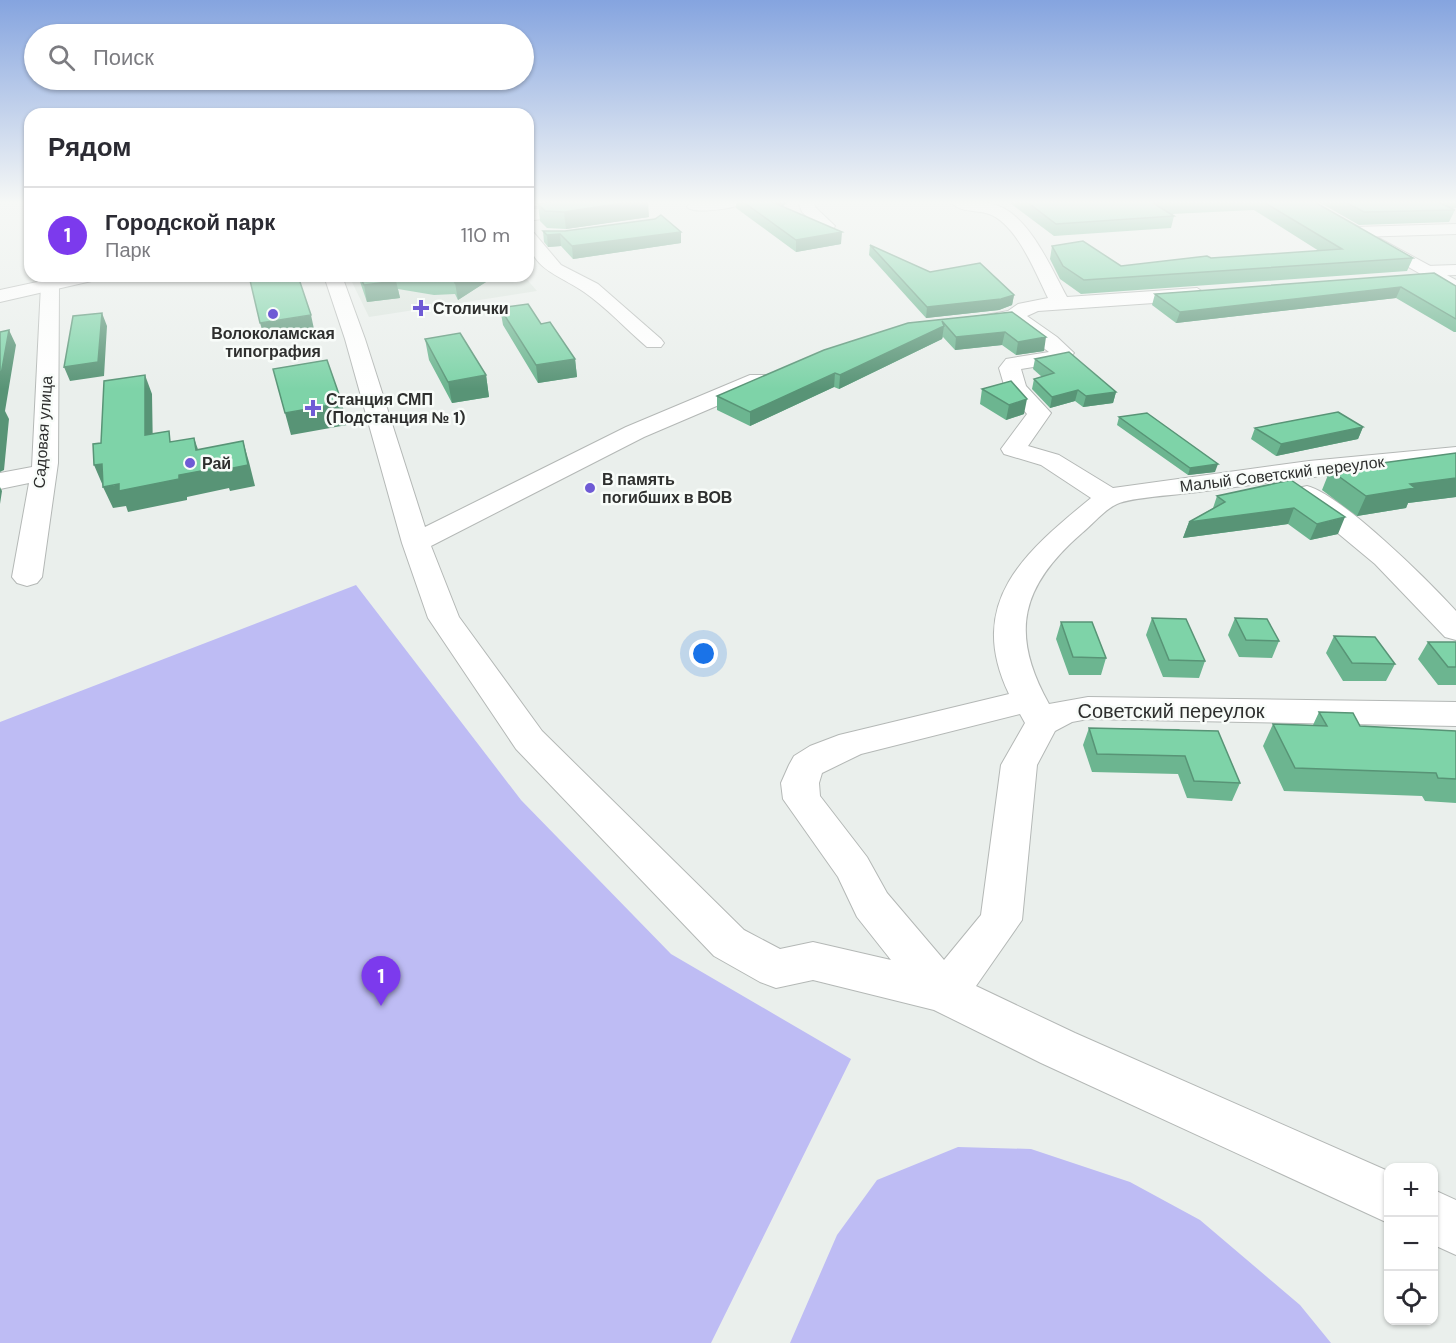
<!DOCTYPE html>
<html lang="ru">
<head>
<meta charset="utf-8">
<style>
  body { margin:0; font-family:"DM Sans",sans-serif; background:#f2f2f3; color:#2b2b33 }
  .controls { position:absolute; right:18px; bottom:18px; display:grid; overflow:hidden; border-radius:12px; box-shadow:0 2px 4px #0004 }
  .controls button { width:54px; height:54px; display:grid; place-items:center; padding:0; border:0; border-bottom:2px solid #e1e1e2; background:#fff; color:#2b2b33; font:30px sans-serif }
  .you { position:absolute; left:704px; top:654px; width:21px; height:21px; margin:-15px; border:4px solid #fff; border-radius:50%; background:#1a73e8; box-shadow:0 0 0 9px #1a73e833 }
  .badge { display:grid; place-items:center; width:39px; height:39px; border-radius:50%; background:#7c3aed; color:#fff; font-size:20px; font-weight:700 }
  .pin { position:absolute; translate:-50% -50px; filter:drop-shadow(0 2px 3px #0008) }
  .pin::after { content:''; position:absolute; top:32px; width:21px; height:18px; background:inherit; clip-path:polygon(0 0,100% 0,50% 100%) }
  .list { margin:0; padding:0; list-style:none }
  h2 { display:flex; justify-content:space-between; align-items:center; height:78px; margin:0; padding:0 24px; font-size:26px }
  h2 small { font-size:20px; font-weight:400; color:#7c7c81 }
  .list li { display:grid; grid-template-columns:39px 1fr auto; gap:18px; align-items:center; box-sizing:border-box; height:96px; padding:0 24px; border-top:2px solid #e1e1e2 }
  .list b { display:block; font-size:22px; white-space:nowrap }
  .list p { margin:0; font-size:20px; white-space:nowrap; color:#7c7c81 }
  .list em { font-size:20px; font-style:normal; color:#7c7c81 }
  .icon { flex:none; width:33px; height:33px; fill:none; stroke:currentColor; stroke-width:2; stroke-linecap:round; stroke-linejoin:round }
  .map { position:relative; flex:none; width:1456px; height:1343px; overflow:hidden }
  .search { position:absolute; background:#fff; box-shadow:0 2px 4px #0004; left:24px; top:24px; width:510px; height:66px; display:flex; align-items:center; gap:15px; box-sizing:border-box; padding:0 21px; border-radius:33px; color:#7c7c81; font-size:22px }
  .panel { position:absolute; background:#fff; box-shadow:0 2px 4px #0004; left:24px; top:108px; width:510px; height:174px; border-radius:18px }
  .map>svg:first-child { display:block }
  .built { fill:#dae4dd }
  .green { fill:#bebcf4 }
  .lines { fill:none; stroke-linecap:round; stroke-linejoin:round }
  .minor-casing { stroke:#b4b8b6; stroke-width:2 }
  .major-casing { stroke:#b4b8b6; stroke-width:2 }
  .minor { fill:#fff; fill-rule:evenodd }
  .major { fill:#fff; fill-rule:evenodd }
  .wall { fill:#6cb590 }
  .shaded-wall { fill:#589476 }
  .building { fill:#7ed3a8; stroke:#589476; stroke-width:1.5 }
  .poi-dot { fill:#6f5bd5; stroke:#f8fcf9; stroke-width:2 }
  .labels { text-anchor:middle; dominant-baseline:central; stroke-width:5; stroke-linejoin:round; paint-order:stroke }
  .far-poi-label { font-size:16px; font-weight:bold; fill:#2e2f2e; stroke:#f8fcf9; text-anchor:start }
  .far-street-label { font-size:16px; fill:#2e2f2e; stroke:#f8fcf9 }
  .street-label { font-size:20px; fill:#2e2f2e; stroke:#f8fcf9 }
</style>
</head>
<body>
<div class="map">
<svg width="1456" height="1343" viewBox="0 0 1456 1343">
  <rect width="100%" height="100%" fill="#eaefec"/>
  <path class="built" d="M349 276H524L537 291 369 317Z"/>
  <path class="green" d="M356 585 521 800 671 954 851 1059 711 1343H0V722Z
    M958 1147 1031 1149 1130 1182 1200 1220 1300 1305 1331 1343H790L837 1235 877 1180Z"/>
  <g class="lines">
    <defs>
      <path id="minor" d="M589 201H637L630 206 528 221V210Z
        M701 201H748C741 208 694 215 687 207L689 204Z
        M798 201H814L815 207 835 226 833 229H821L802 212Z
        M950 201C966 201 985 200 1001 207 1031 220 1052 270 1067 297L1197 288 1206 294 1197 300 1038 311 1027 316 1057 337 1074 353 1064 362 1021 369 1026 386 1051 413 1028 446 1059 455 1113 488 1309 461 1456 447V461C1370 470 1284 480 1198 492 1178 495 1132 497 1117 504 1105 509 1092 525 1082 533 1021 586 1009 633 1049 704L1088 697 1456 702V726L1088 719 1072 722 1055 731 1037 765 1022 920 976 986 1075 1033 1388 1171V1223L1041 1063 934 1010 813 980 776 988 760 982 714 956 516 749 428 618 402 543 345 339 324 276H342L365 339 425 527 626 427 750 375H766L769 380 766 385 644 437 431 546 459 617 542 731 744 930 780 949 813 942 891 960 857 917 838 877 783 799 781 783 789 765 794 756 810 746 839 735 1009 694C965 602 1025 552 1091 498L1041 465 1004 454 1001 449 1027 414 1005 388 999 368 1006 359 1049 352 1010 323 971 329 964 327 961 323 964 319 1008 311 1018 304 1048 298C1036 274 1017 224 989 214 976 209 960 214 950 201ZM1020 714 1025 723 1001 765 981 915 944 960 887 893 867 857 820 796 819 783 822 773 861 754Z
        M1456 224V234L1356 237 1348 232 1356 227Z
        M528 232 534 233 561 265 598 284 661 339 664 343 661 347H647C626 329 606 307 584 292 558 274 528 269 528 232Z
        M1456 265V275L1426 276 1417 271 1426 266Z
        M50 279 59 285 58 463 42 577 37 583 27 586 17 583 12 577 29 483 0 489V473L32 467 41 285Z
        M1307 486C1342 495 1429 581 1456 611V640L1445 637 1375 564 1298 500 1294 494 1298 488Z
        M1434 1190 1456 1200V1255L1434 1245Z"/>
      <path id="major" d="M528 201H548L546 204 528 208Z
        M1292 201H1311L1456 280V294Z
        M65 276H99L96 280 0 302V290Z"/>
    </defs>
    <use href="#minor" class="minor-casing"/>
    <use href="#major" class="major-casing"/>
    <use href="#minor" class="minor"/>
    <use href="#major" class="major"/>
  </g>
  <path class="wall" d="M736 201H790L782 207 841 244 796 252 736 208Z
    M997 201H1313L1413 258 1407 271 1081 294 1060 279 1050 259 1052 246 1121 266 1211 258 1319 251 1254 210 1171 214 1174 216 1171 228 1054 236 1010 203Z
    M1317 201H1456V208H1451L1455 210 1449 222 1359 225Z
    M548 202 649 217 566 229 547 228 540 221 538 204Z
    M543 231 681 232V243L573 259 561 246 548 247 544 242Z
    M870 245 930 272 1014 295 1012 305 999 310 926 318 869 255Z
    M1434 273 1456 286V332H1454L1396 298 1176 323 1152 305 1155 294Z
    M358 276H486V282L458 300 455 294 434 295 398 289 400 298 367 302Z
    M500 308 575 359 577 377 538 383 503 325Z
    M1012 312 1044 351 1016 355 1002 345 955 350 943 337 942 339 839 389 834 387 750 426 717 410V396L908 323Z
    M425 339 486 375 489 397 452 403 429 360Z
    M1035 359 1116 392 1113 403 1083 407 1075 401 1050 408 1032 389 1034 379 1042 377 1033 369Z
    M982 389 1024 414 1006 420 980 404Z
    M1119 417 1215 472 1188 475 1117 425Z
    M1363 427 1358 439 1276 456 1251 439 1255 428Z
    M1456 453V497L1408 503 1406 508 1357 516 1322 490 1330 470Z
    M1291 480 1338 534 1310 540 1288 524 1183 538 1189 522 1213 508 1217 496Z
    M1152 618 1205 661 1199 678 1163 677 1146 635Z
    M1235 618 1279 641 1272 658 1239 657 1228 635Z
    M1061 622 1106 658 1101 675H1069L1056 639Z
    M1334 636 1395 664 1386 681H1343L1326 653Z
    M1428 642H1456V685H1438L1418 659Z
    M1319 712 1360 726 1456 731V803L1425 801 1422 796 1284 791 1263 746 1273 724 1313 725Z
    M1089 728 1179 729 1240 783 1232 801 1187 798 1178 774 1092 772 1083 745Z"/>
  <path class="shaded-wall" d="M636 201H648L649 217 566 229 564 212Z
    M773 201H790L772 213V202Z
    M681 232V243L573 259 572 246Z
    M842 232 841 244 796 252V240Z
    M560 234 561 246 548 247 547 235Z
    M466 276H486V282L458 300 455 283Z
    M396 281 400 298 367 302 364 285Z
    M1401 287 1396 298 1176 323 1180 312Z
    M1014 295 1012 305 999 310 926 318 927 307Z
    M102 313 107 326 104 376 70 381 64 367Z
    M311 315 314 329 264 336 260 323Z
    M944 326 942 339 839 389 840 375Z
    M9 330 16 345 5 411 9 419 4 470 0 472V380Z
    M1005 332 1002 345 955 350 956 337Z
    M1046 337 1044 351 1016 355 1018 342Z
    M575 359 577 377 538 383 536 365Z
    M835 373 834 387 750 426V412Z
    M145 375 152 394 153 455 145 435Z
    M486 375 489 397 452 403 448 382Z
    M1078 390 1075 401 1050 408 1052 397Z
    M1116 392 1113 403 1083 407 1086 396Z
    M1027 399 1024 414 1006 420 1009 405Z
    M342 403 347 425 291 435 285 413Z
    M1363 427 1358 439 1276 456 1281 444Z
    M194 438 201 458 243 441 249 462 255 486 230 491 229 488 187 497V500L128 512 126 506 113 508 103 487 179 475 196 450Z
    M102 464 103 486 94 465Z
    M1218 464 1215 472 1188 475 1190 468Z
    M1456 478V497L1408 503 1406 508 1357 516 1366 496 1410 484Z
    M0 487 2 491 0 504Z
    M1294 508 1288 524 1183 538 1189 522Z
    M1345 517 1338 534 1310 540 1317 524Z"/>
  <path class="building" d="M555 201H636L564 212 545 211 538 204Z
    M742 201H773L772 202 842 232 796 240Z
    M1026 201H1186L1153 203 1174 216 1056 224Z
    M1262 201H1313L1413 258 1084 280 1063 266 1052 246 1083 241 1121 266 1207 256 1211 258 1342 249Z
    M1343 201H1436L1455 210 1364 212Z
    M661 215 681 232 572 246 560 234 547 235 543 231H565L655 219Z
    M870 245 930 272 980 263 1014 295 1001 299 927 307Z
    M1434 273 1456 286V319L1401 287 1180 312 1155 294Z
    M249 276H294V279H299L311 315 260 323Z
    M360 276H394L396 281 364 285Z
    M417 276H466L455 283 452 277 431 278Z
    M528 304 541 324 550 322 575 359 536 365 500 308Z
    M1012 312 1046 337 1018 342 1005 332 956 337 942 321 944 326 840 375 835 373 750 412 717 396 824 350 908 323Z
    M102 313 98 362 64 367 73 316Z
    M9 330 0 380V332Z
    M460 333 486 375 448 382 425 339Z
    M1069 352 1116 392 1086 396 1078 390 1052 397 1034 379 1054 373 1035 359Z
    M327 360 342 403 285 413 273 369Z
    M145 375V435L169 431 170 442 194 438 196 450 243 441 248 465 223 470 222 467 179 475V479L119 491V484L103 487 102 464 94 465 93 444 101 443 104 381Z
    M1011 381 1027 399 1009 405 982 389Z
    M1338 412 1363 427 1281 444 1255 428Z
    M1147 413 1218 464 1190 468 1119 417Z
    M1456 453V478L1410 484 1415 488 1366 496 1330 470Z
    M1291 480 1345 517 1317 524 1294 508 1189 522 1225 502 1217 496Z
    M1152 618 1186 619 1205 661 1169 660Z
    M1235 618 1267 619 1279 641 1246 640Z
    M1061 622H1092L1106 658 1073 657Z
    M1334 636 1375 637 1395 664 1352 663Z
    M1428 642H1456V667H1448Z
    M1319 712 1353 713 1360 726 1456 731V779L1438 778 1436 773 1295 768 1273 724 1327 726Z
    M1089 728 1218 731 1240 783 1194 781 1185 756 1097 754Z"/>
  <linearGradient id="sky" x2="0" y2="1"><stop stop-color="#85a4df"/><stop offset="0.52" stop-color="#f6f8f6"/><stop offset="1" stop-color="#f6f8f6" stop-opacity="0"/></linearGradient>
  <rect width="1456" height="389" fill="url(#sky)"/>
  <g class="poi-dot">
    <path d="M418 299h6v6h6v6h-6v6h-6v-6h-6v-6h6z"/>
    <circle cx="273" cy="314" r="6"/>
    <path d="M310 399h6v6h6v6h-6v6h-6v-6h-6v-6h6z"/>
    <circle cx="190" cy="463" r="6"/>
    <circle cx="590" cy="488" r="6"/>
  </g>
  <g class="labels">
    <g class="far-poi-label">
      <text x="433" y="308">Столички</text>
      <text x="273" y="333" text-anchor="middle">Волоколамская<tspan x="273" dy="18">типография</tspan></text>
      <text x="326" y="399">Станция СМП<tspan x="326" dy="18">(Подстанция № 1)</tspan></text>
      <text x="202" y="463">Рай</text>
      <text x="602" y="479">В память<tspan x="602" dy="18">погибших в ВОВ</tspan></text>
    </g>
    <g class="far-street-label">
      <text transform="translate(43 432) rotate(-86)">Садовая улица</text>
      <text transform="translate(1282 474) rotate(-7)">Малый Советский переулок</text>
    </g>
    <g class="street-label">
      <text x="1171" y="711">Советский переулок</text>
    </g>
  </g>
</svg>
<div class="controls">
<button>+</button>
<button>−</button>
<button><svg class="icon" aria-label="locate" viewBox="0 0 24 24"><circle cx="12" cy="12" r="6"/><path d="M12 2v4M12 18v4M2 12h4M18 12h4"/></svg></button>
</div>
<div class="you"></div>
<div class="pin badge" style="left:381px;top:1006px">1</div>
<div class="search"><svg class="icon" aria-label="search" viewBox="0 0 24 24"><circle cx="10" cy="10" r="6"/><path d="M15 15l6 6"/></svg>Поиск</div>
<section class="panel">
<h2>Рядом<small></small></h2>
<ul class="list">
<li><span class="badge">1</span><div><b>Городской парк</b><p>Парк</p></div><em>110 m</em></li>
</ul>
</section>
</div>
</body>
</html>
